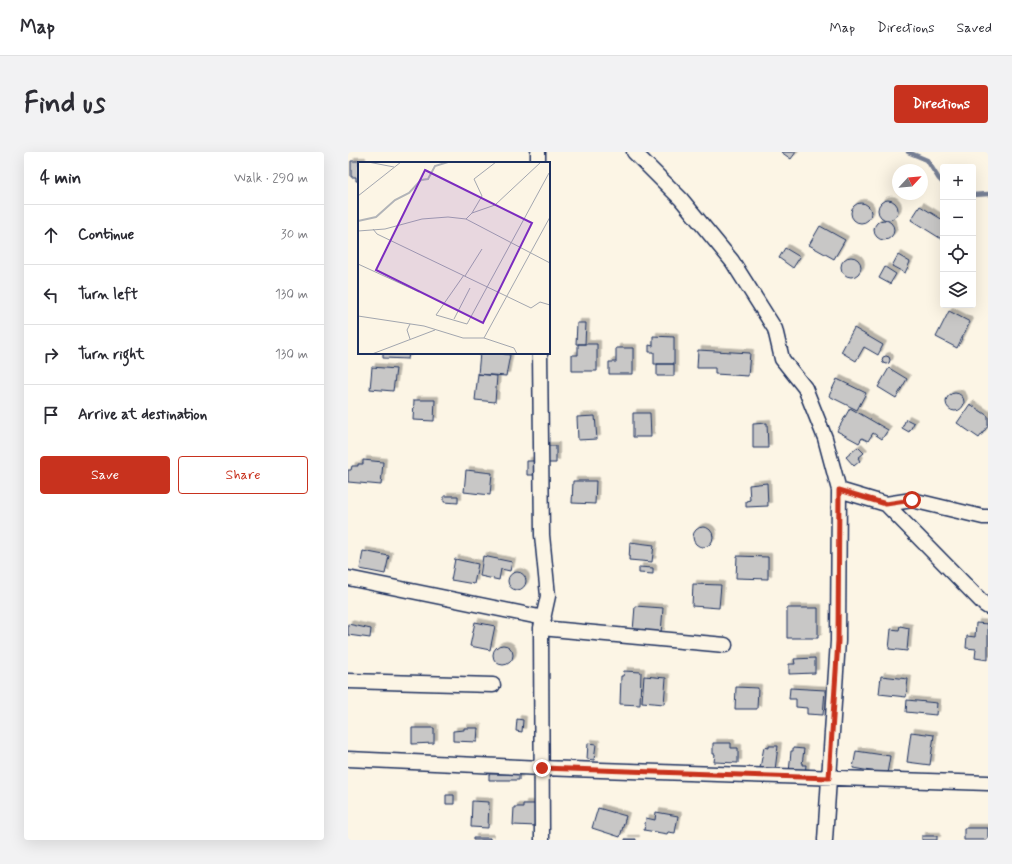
<!DOCTYPE html>
<html lang="en">
<head>
<meta charset="utf-8">
<style>
  body { margin:0; font-family:Mynerve,sans-serif; background:#f2f2f3; color:#2b2b33 }
  .controls { position:absolute; right:12px; top:12px; display:grid; overflow:hidden; border-radius:4px; box-shadow:0 4px 16px #0002 }
  .controls button { width:36px; height:36px; display:grid; place-items:center; padding:0; border:0; border-bottom:1px solid #e1e1e2; background:#fff; color:#2b2b33; font:20px sans-serif }
  .compass { position:absolute; left:544px; top:12px; width:36px; height:36px; border-radius:50%; background:#fff; box-shadow:0 4px 16px #0002; rotate:64deg }
  .stop { position:absolute; width:12px; height:12px; margin:-9px; border:3px solid #c8321e; border-radius:50%; background:#fff }
  .stop.end { background:#c8321e; border-color:#fff; box-shadow:0 1px 4px #0008 }
  .list { margin:0; padding:0; list-style:none }
  h2 { display:flex; justify-content:space-between; align-items:center; height:52px; margin:0; padding:0 16px; font-size:17px }
  h2 small { font-size:13px; font-weight:400; color:#7c7c81 }
  .list li { display:grid; grid-template-columns:26px 1fr auto; gap:12px; align-items:center; box-sizing:border-box; height:60px; padding:0 16px; border-top:1px solid #e1e1e2 }
  .list b { display:block; font-size:15px; white-space:nowrap }
  .list em { font-size:13px; font-style:normal; color:#7c7c81 }
  .actions { display:flex; gap:8px; padding:12px 16px }
  .actions a { flex:1; padding:9px 0; border:1px solid #c8321e; border-radius:4px; text-align:center; font-size:14px; color:#c8321e }
  .actions .main { background:#c8321e; color:#fff }
  .icon { flex:none; width:22px; height:22px; fill:none; stroke:currentColor; stroke-width:2; stroke-linecap:round; stroke-linejoin:round }
  .map { position:relative; flex:none; width:640px; height:688px; overflow:hidden; border-radius:4px }
  header { display:flex; align-items:center; gap:24px; box-sizing:border-box; height:56px; padding:0 20px; background:#fff; border-bottom:1px solid #e1e1e2 }
  header strong { font-size:19px }
  nav { display:flex; gap:22px; margin-inline-start:auto; font-size:14px }
  .intro { display:flex; align-items:center; justify-content:space-between; box-sizing:border-box; height:96px; padding:0 24px }
  h1 { margin:0; font-size:28px }
  .button { padding:10px 18px; border-radius:4px; background:#c8321e; color:#fff; font-size:14px; font-weight:700 }
  main { display:flex; gap:24px; padding:0 24px }
  aside { flex:1; background:#fff; border-radius:4px; box-shadow:0 4px 16px #0002 }
  .map>svg:first-child { display:block }
  .lines { fill:none; stroke-linecap:round; stroke-linejoin:round }
  .stream { stroke:#767f94; stroke-width:4.5 }
  .building { fill:#c8c7c6; stroke:#1b2f5e; filter:url(#shadow) }
  .minor-casing { stroke:#1b2f5e; stroke-width:17 }
  .minor { stroke:#fcf5e5; stroke-width:14 }
  .route { stroke:#c8321e; stroke-width:5 }
  .inset-river { fill:none; stroke:#b2b4b8; stroke-width:2 }
  .inset-road { fill:none; stroke:#a2a6af; stroke-width:1 }
  .view { fill:#7b2cbf; fill-opacity:0.15; stroke:#7b2cbf; stroke-width:2 }
  .inset-edge { fill:none; stroke:#1b2f5e; stroke-width:2 }
</style>
</head>
<body>
<header>
<strong>Map</strong>
<nav><a>Map</a><a>Directions</a><a>Saved</a></nav>
</header>
<div class="intro"><h1>Find us</h1><a class="button">Directions</a></div>
<main>
<aside>
<h2>4 min<small>Walk · 290 m</small></h2>
<ul class="list">
<li><svg class="icon" aria-label="ahead" viewBox="0 0 24 24"><path d="M12 20V5M6 11l6-6 6 6"/></svg><div><b>Continue</b></div><em>30 m</em></li>
<li><svg class="icon" aria-label="left" viewBox="0 0 24 24"><path d="M17 20v-9H6M10 6l-5 5 5 5"/></svg><div><b>Turn left</b></div><em>130 m</em></li>
<li><svg class="icon" aria-label="right" viewBox="0 0 24 24"><path d="M7 20v-9h11M14 6l5 5-5 5"/></svg><div><b>Turn right</b></div><em>130 m</em></li>
<li><svg class="icon" aria-label="arrive" viewBox="0 0 24 24"><path d="M6 21V4h12l-3 4 3 4H6"/></svg><div><b>Arrive at destination</b></div></li>
</ul>
<div class="actions"><a class="main">Save</a><a>Share</a></div>
</aside>
<div class="map">
<svg width="640" height="688" viewBox="0 0 640 688">
  <defs>
    <filter id="shadow"><feDropShadow dx="3.5" dy="-3.5" stdDeviation="0" flood-color="#0004"/></filter>
  </defs>
  <rect width="100%" height="100%" fill="#fcf5e5"/>
  <filter id="ink" filterUnits="userSpaceOnUse"><feTurbulence type="fractalNoise" baseFrequency=".025" numOctaves="2"/><feDisplacementMap in="SourceGraphic" scale="8" xChannelSelector="R" yChannelSelector="G"/><feConvolveMatrix kernelMatrix="1 2 1 2 8 2 1 2 1" color-interpolation-filters="sRGB"/></filter>
  <g filter="url(#ink)">
    <g class="lines">
      <path class="stream" d="M560 0 579 8 591 27 595 31
        M625 43 640 42"/>
    </g>
    <path class="building" d="M433 0H448L443 7Z
      M3 9H14V11H11V29H8V25H3Z
      M530 58a10 10 0 1 1 20 0a10 10 0 1 1-20 0Z
      M503 61a10 10 0 1 1 20 0a10 10 0 1 1-20 0Z
      M572 54 595 68V88L563 68Z
      M526 78a10 10 0 1 1 20 0a10 10 0 1 1-20 0Z
      M472 74 497 88 486 107 461 93Z
      M437 96 452 105 445 116 431 106Z
      M550 103 562 110 557 121 544 114Z
      M493 115a10 10 0 1 1 20 0a10 10 0 1 1-20 0Z
      M537 115 548 122 542 132 531 126Z
      M601 159 622 170 609 196 588 185Z
      M229 171H238L237 192H228Z
      M506 176 535 193 530 203 516 195 508 209 493 200Z
      M305 184 326 185V212H306V200H301V193L305 194Z
      M230 192H249V219H224V203H230Z
      M268 196H285V222H261V210H268Z
      M350 198 402 201 400 224 367 222V216H349Z
      M35 201 61 202 60 207 35 206Z
      M132 201H152L162 203 158 224 130 222Z
      M534 208a4 4 0 1 1 8 0a4 4 0 1 1-8 0Z
      M309 212H326V224H309Z
      M24 215 48 217 45 239 22 237Z
      M541 216 559 227 548 246 530 235Z
      M130 222 149 224 147 250 127 248Z
      M489 227 518 241 509 258 481 244Z
      M598 250a9 9 0 1 1 18 0a9 9 0 1 1-18 0Z
      M66 248H87L86 269 65 268Z
      M622 252 640 264V274L631 286 609 271Z
      M502 256 540 278 534 287 525 281 520 289 514 286 511 291 489 279Z
      M285 261H302L303 285H285Z
      M247 264 249 287 230 288 229 265Z
      M558 267 566 271 561 280 554 276Z
      M419 271 420 296H405V272Z
      M197 294H208V311H197Z
      M510 295 516 301 510 306 512 309 506 314 498 305Z
      M15 308 35 310 33 333 0 330V318H3L4 314H10V312H15Z
      M179 309H186V323H179Z
      M118 318 144 321 142 343 116 340Z
      M225 329H248L247 352 224 351Z
      M419 331 420 354 398 355V349L402 348 401 333Z
      M96 344H110V351L96 350Z
      M345 385a10 10 0 1 1 20 0a10 10 0 1 1-20 0Z
      M282 390 306 393 304 410 281 408Z
      M15 399 41 404 37 422 12 417Z
      M135 404 164 410 162 419 153 417 151 428 132 424Z
      M389 404 420 405V427L388 426Z
      M107 407 130 412 126 432 103 428Z
      M291 415 305 416V422L291 421Z
      M160 429a9 9 0 1 1 18 0a9 9 0 1 1-18 0Z
      M345 432 373 433 371 456 344 454Z
      M287 454 315 456 313 481 285 479Z
      M439 456H470V486H439Z
      M127 470 147 474 142 498 122 494Z
      M628 471 640 472V508L627 506 628 497 618 496 619 484 627 485Z
      M0 472 23 477 22 486 0 483Z
      M552 474 561 476 559 499 541 497 543 477 551 478Z
      M145 503a10 10 0 1 1 20 0a10 10 0 1 1-20 0Z
      M467 506V521L441 522V512H447L446 507Z
      M276 519 293 520 292 553 272 552 273 524H275Z
      M296 524 318 526 316 552 294 550Z
      M533 524 560 527 558 545 531 542Z
      M388 535 410 536 409 557H387Z
      M442 536 477 538 475 563 459 562V556L448 555V547H441Z
      M559 548 589 551 588 563 558 560Z
      M169 567 175 568 174 580 168 579Z
      M64 576H86V591L64 592Z
      M116 576H130L129 590 105 589V579L116 578Z
      M563 580 586 583 582 613 559 610Z
      M240 591 248 592 246 608 239 607Z
      M365 591H383V596H390V611L366 610 367 602H365Z
      M421 594H430L427 618 412 616 416 595 421 596Z
      M445 596 456 597 454 613H458L457 622 441 621 443 599H445Z
      M508 599 542 604 539 622 505 616Z
      M141 622H171V628H141Z
      M98 643H106V652H98Z
      M124 649 141 650 140 676 123 675Z
      M175 652H190L189 674 165 673 166 655H175Z
      M250 656 278 664 272 685 244 676Z
      M308 660 330 664 327 681 320 680 319 682 296 678 298 666 307 668Z
      M616 676H640V688H616Z
      M574 684H589V688H574Z
      M125 686H142V688H125Z
      M277 687H288V688H277Z"/>
    <g class="lines">
      <defs>
        <path id="minor" d="M190 0V11
          M286 0 333 47 384 109 427 177 434 207 457 236 477 286 491 338 538 352 637 453 640 455
          M192 201 194 383 200 444 193 476 194 688
          M538 352 564 348 635 365H640
          M0 426 196 466
          M193 476 377 493
          M0 529 145 533
          M0 607 194 616 640 631
          M477 688 490 489 491 338"/>
      </defs>
      <use href="#minor" class="minor-casing"/>
      <use href="#minor" class="minor"/>
    </g>
  </g>
  <g class="lines" filter="url(#ink)">
    <path class="route" d="M194 616 481 626 490 489 491 338 538 352 564 348"/>
  </g>
  <g transform="translate(10 10)">
    <rect width="192" height="192" fill="#fcf5e5"/>
    <path class="inset-river" d="M0 59 18 55 37 38 51 31 63 18 70 17 77 4 90 0"/>
    <path class="inset-road" d="M10 0 36 5M0 34 43 0M114 51 124 34 116 17 138 0M108 57 192 101M15 67 19 72 173 146 182 140 192 143M0 69 27 67 64 57 90 55 108 57 114 51 137 43 183 0M0 102 61 130M106 113 78 153 109 162 191 11M107 114 124 87M0 154 66 164 105 176H126L156 186 159 192M96 157 112 126M126 176 192 55M52 177 49 168 52 162M14 192 77 168"/>
    <path class="view" d="M67 8 174 61 125 161 18 108Z"/>
    <rect width="192" height="192" class="inset-edge"/>
  </g>
</svg>
<div class="controls">
<button>+</button>
<button>−</button>
<button><svg class="icon" aria-label="locate" viewBox="0 0 24 24"><circle cx="12" cy="12" r="6"/><path d="M12 2v4M12 18v4M2 12h4M18 12h4"/></svg></button>
<button><svg class="icon" aria-label="layers" viewBox="0 0 24 24"><path d="M12 4l9 5-9 5-9-5zM3 14l9 5 9-5"/></svg></button>
</div>
<svg class="compass" viewBox="-18 -18 36 36"><path d="M0-13l5 13h-10z" fill="#e53935"/><path d="M0 13l5-13h-10z" fill="#7c7c81"/></svg>
<div class="stop" style="left:564px;top:348px"></div>
<div class="stop end" style="left:194px;top:616px"></div>
</div>
</main>
</body>
</html>
